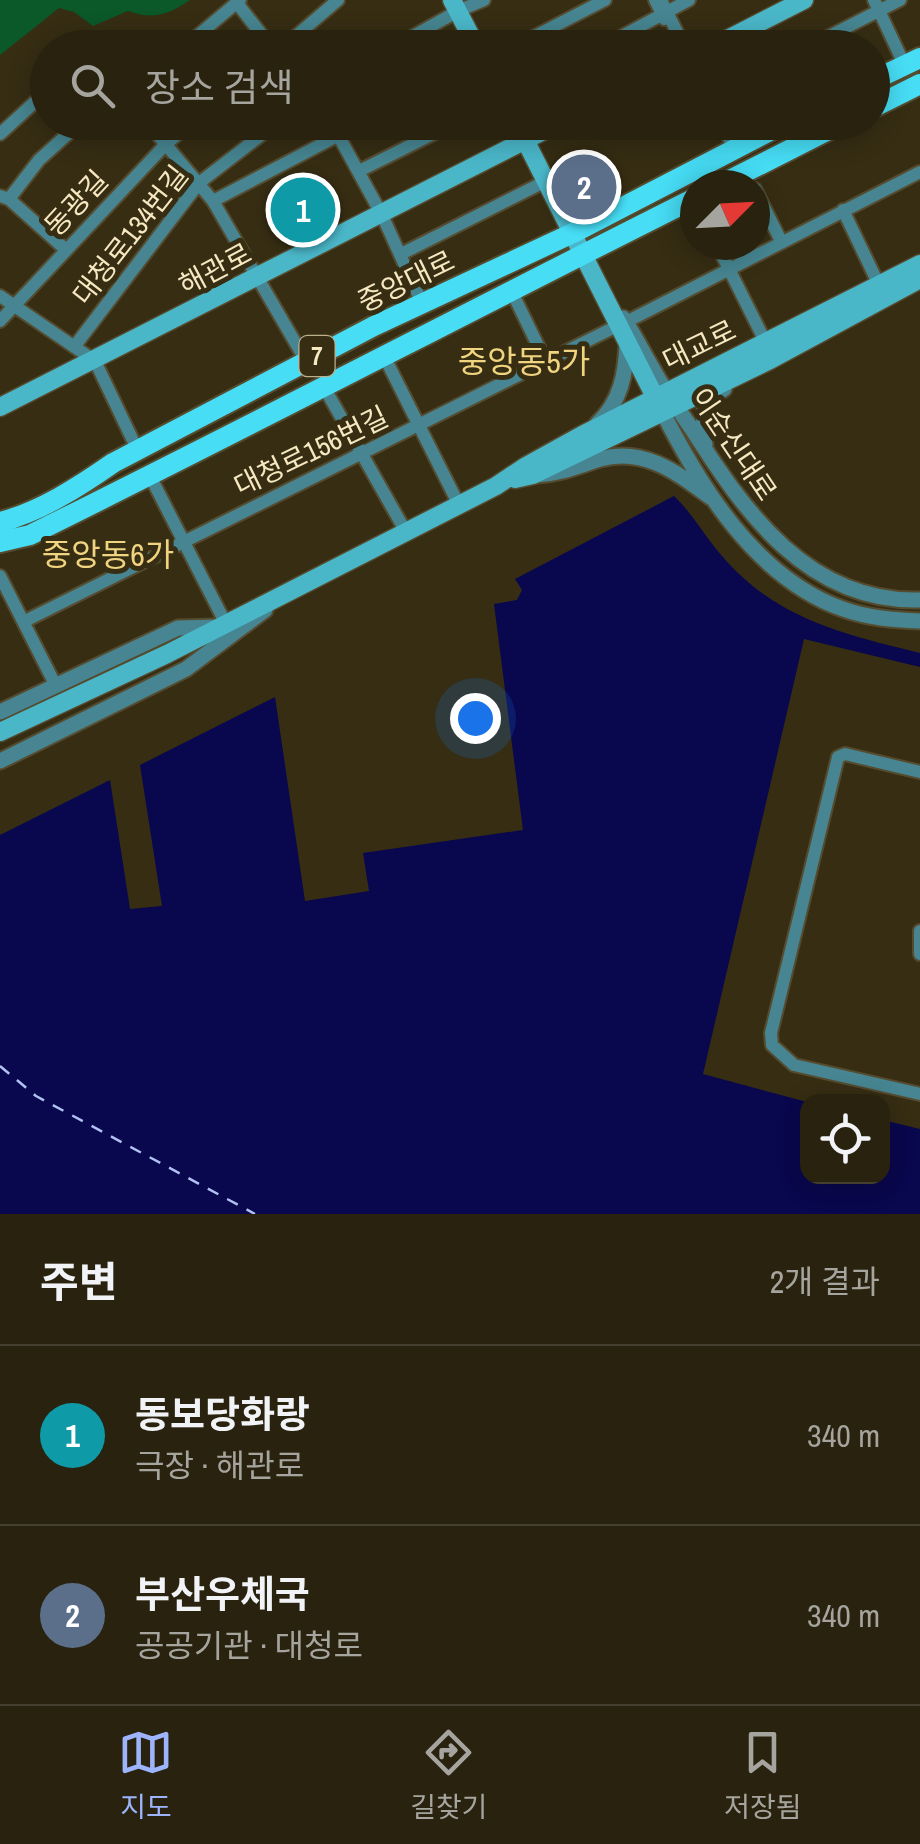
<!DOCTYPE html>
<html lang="ko">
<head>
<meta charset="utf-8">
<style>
  body { margin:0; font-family:"Archivo Narrow","Noto Sans KR",sans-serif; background:#342f1c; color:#f1f3f6 }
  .controls { position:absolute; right:30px; bottom:30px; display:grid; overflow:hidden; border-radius:20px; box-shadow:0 5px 25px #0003 }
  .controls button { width:90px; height:90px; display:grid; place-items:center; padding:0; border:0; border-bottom:2px solid #443f2e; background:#28220e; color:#f1f3f6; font:50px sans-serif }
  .compass { position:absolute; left:680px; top:170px; width:90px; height:90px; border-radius:50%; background:#28220e; box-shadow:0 5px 25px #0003; rotate:66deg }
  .you { position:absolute; left:475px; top:718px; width:35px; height:35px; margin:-25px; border:8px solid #fff; border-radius:50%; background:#1a73e8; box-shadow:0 0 0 15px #1a73e833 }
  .badge { display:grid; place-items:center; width:65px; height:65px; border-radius:50%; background:#9db4fd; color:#fff; font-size:32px; font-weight:700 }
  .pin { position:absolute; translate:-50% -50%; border:5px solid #fff; box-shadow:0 2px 10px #0006 }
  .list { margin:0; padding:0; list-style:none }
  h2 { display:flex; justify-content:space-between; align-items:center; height:130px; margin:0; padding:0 40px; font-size:42px }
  h2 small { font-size:32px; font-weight:400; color:#a5a49e }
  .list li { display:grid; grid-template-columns:65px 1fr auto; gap:30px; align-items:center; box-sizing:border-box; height:180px; padding:0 40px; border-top:2px solid #443f2e }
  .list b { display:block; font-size:38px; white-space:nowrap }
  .list p { margin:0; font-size:32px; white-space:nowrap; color:#a5a49e }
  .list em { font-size:32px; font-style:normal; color:#a5a49e }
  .icon { flex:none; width:55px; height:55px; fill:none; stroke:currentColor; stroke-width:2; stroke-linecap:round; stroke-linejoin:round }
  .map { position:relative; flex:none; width:920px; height:1214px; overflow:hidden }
  .search { position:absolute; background:#28220e; box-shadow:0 5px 25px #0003; left:30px; right:30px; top:30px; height:110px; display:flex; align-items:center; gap:25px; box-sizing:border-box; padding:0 35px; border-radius:55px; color:#a5a49e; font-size:38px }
  .sheet { height:490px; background:#28220e }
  nav { display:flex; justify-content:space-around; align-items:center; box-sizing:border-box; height:140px; border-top:2px solid #443f2e; background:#28220e; font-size:28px; color:#a5a49e }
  nav a { display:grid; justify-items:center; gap:5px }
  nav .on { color:#9db4fd }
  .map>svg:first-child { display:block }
  .green { fill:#0b5829 }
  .water { fill:#09074d }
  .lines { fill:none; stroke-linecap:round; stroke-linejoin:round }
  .ferry { stroke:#b1c1f2; stroke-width:2.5; stroke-dasharray:12 10; stroke-linecap:butt }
  .pedestrian-casing { stroke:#554b2f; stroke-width:14 }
  .minor-casing { stroke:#554b2f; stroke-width:16 }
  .tertiary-casing { stroke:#554b2f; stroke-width:19 }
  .secondary-casing { stroke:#554b2f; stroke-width:21 }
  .primary-casing { stroke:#554b2f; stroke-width:24 }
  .pedestrian { stroke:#468591; stroke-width:10 }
  .minor { stroke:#468591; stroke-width:12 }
  .tertiary { stroke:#468591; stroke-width:15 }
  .secondary { stroke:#4ab7c9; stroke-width:18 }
  .primary { stroke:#46ddf5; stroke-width:20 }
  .labels { text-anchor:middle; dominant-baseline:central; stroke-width:10; stroke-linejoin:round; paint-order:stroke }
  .shield { fill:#362d13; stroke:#bcb08c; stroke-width:2.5 }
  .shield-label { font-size:25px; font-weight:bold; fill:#f6e8c0 }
  .street-label { font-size:28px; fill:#f6e8c0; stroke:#362d13 }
  .quarter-label { font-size:32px; fill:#f1d480; stroke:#362d13 }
</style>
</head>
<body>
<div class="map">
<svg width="920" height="1214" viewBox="0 0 920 1214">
  <rect width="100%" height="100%" fill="#362d13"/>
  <path class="green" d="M0 0H190C168 15 153 20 128 11L93 26 74 12 59 8 0 55Z"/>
  <path class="water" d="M674 496C693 514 705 537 722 556 776 619 843 634 920 653V667L804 639 703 1074 807 1102 808 1176H882L883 1120 920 1129V1214H0V835L110 780 130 909 162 906 140 765 275 697 305 901 369 891 363 853 523 830 494 604 517 600 522 590 515 579Z"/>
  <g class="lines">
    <path class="ferry" d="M0 1066 36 1096 255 1214"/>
    <defs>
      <path id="pedestrian" d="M654 0 664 20"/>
      <path id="minor" d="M661 0 685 48
        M874 0 905 66
        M237 3 272 48
        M183 48 240 0
        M282 48 338 0
        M392 48 458 11 484 0
        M512 48 605 0
        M600 48 689 0
        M806 48 900 0
        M147 122 213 201 306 361
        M331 122 382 215 422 303
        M721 122 734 148
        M0 134 48 90
        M359 171 457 122
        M755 189 781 241
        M0 196 9 199 39 160 81 122
        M9 199 65 249
        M213 201 364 122
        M843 210 879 285
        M717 245 766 343
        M401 254 546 181
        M511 290 546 362
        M0 296 95 361 138 451
        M0 321 165 145 192 122
        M626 322 920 172
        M74 347 199 183 278 122
        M384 356 459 505
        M324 387 406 532
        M150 476 226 624
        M0 576 56 686
        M25 621 619 325
        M920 772 845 754 838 757 771 1033 772 1045 794 1065 920 1094
        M920 931V954"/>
      <path id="tertiary" d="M623 318C635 335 643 353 654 371 665 391 679 410 692 429 745 512 808 603 920 600
        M659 405C699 485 755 578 843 609 868 618 894 620 920 621
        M597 424C621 402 626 373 627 342
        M705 446C703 420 699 403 724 389
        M537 475C560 474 578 466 600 459 644 447 676 472 710 497
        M0 712 178 628 217 627
        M0 761 186 669 265 610"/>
      <path id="secondary" d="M452 0 477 48
        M710 48 804 0
        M516 122 655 397
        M0 407 561 122
        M515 479 533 475 768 361 920 279
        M0 732 167 654 496 486 526 466 582 435 920 264"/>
      <path id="primary" d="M872 81 920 58
        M872 108 920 84
        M720 185 844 122
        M0 522C40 512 80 486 113 463L374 326 573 233 787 122
        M0 542 30 535C253 425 473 309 695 198"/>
    </defs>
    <use href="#pedestrian" class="pedestrian-casing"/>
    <use href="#minor" class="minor-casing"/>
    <use href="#tertiary" class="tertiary-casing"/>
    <use href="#secondary" class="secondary-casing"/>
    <use href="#primary" class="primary-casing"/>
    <use href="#pedestrian" class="pedestrian"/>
    <use href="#minor" class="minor"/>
    <use href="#tertiary" class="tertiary"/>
    <use href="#secondary" class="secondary"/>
    <use href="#primary" class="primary"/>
  </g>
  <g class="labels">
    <rect class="shield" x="299.5" y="336" width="35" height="40" rx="8"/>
    <g class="shield-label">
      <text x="317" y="356">7</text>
    </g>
    <g class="street-label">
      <text transform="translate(76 203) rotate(-47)">동광길</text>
      <text transform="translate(130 235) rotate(-52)">대청로134번길</text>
      <text transform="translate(215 269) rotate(-28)">해관로</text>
      <text transform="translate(406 281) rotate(-26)">중앙대로</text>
      <text transform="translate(699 345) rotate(-26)">대교로</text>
      <text transform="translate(734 444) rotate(56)">이순신대로</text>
      <text transform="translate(311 451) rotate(-26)">대청로156번길</text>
    </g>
    <g class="quarter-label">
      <text x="524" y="361">중앙동5가</text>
      <text x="108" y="554">중앙동6가</text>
    </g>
  </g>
</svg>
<div class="controls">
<button><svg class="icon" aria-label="locate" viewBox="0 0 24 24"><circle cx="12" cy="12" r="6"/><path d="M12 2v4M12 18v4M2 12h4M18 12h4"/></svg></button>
</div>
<svg class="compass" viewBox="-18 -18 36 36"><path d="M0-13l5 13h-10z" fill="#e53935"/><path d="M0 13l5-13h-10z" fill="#a5a49e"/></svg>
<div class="you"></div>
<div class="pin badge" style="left:303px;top:210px;background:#0f9aa8">1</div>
<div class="pin badge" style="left:584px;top:187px;background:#5c6f8a">2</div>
<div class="search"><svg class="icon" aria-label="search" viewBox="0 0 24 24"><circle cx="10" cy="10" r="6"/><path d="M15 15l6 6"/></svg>장소 검색</div>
</div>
<section class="sheet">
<h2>주변<small>2개 결과</small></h2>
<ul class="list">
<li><span class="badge" style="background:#0f9aa8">1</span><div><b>동보당화랑</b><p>극장 · 해관로</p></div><em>340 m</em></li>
<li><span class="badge" style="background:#5c6f8a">2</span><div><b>부산우체국</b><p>공공기관 · 대청로</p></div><em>340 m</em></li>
</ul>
</section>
<nav>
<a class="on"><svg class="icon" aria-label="map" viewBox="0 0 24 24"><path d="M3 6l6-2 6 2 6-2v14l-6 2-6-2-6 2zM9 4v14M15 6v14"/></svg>지도</a>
<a><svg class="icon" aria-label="directions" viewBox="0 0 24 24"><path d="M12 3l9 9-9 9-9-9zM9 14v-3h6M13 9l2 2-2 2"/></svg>길찾기</a>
<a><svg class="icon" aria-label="saved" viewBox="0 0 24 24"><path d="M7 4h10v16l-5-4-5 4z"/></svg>저장됨</a>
</nav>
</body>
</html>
